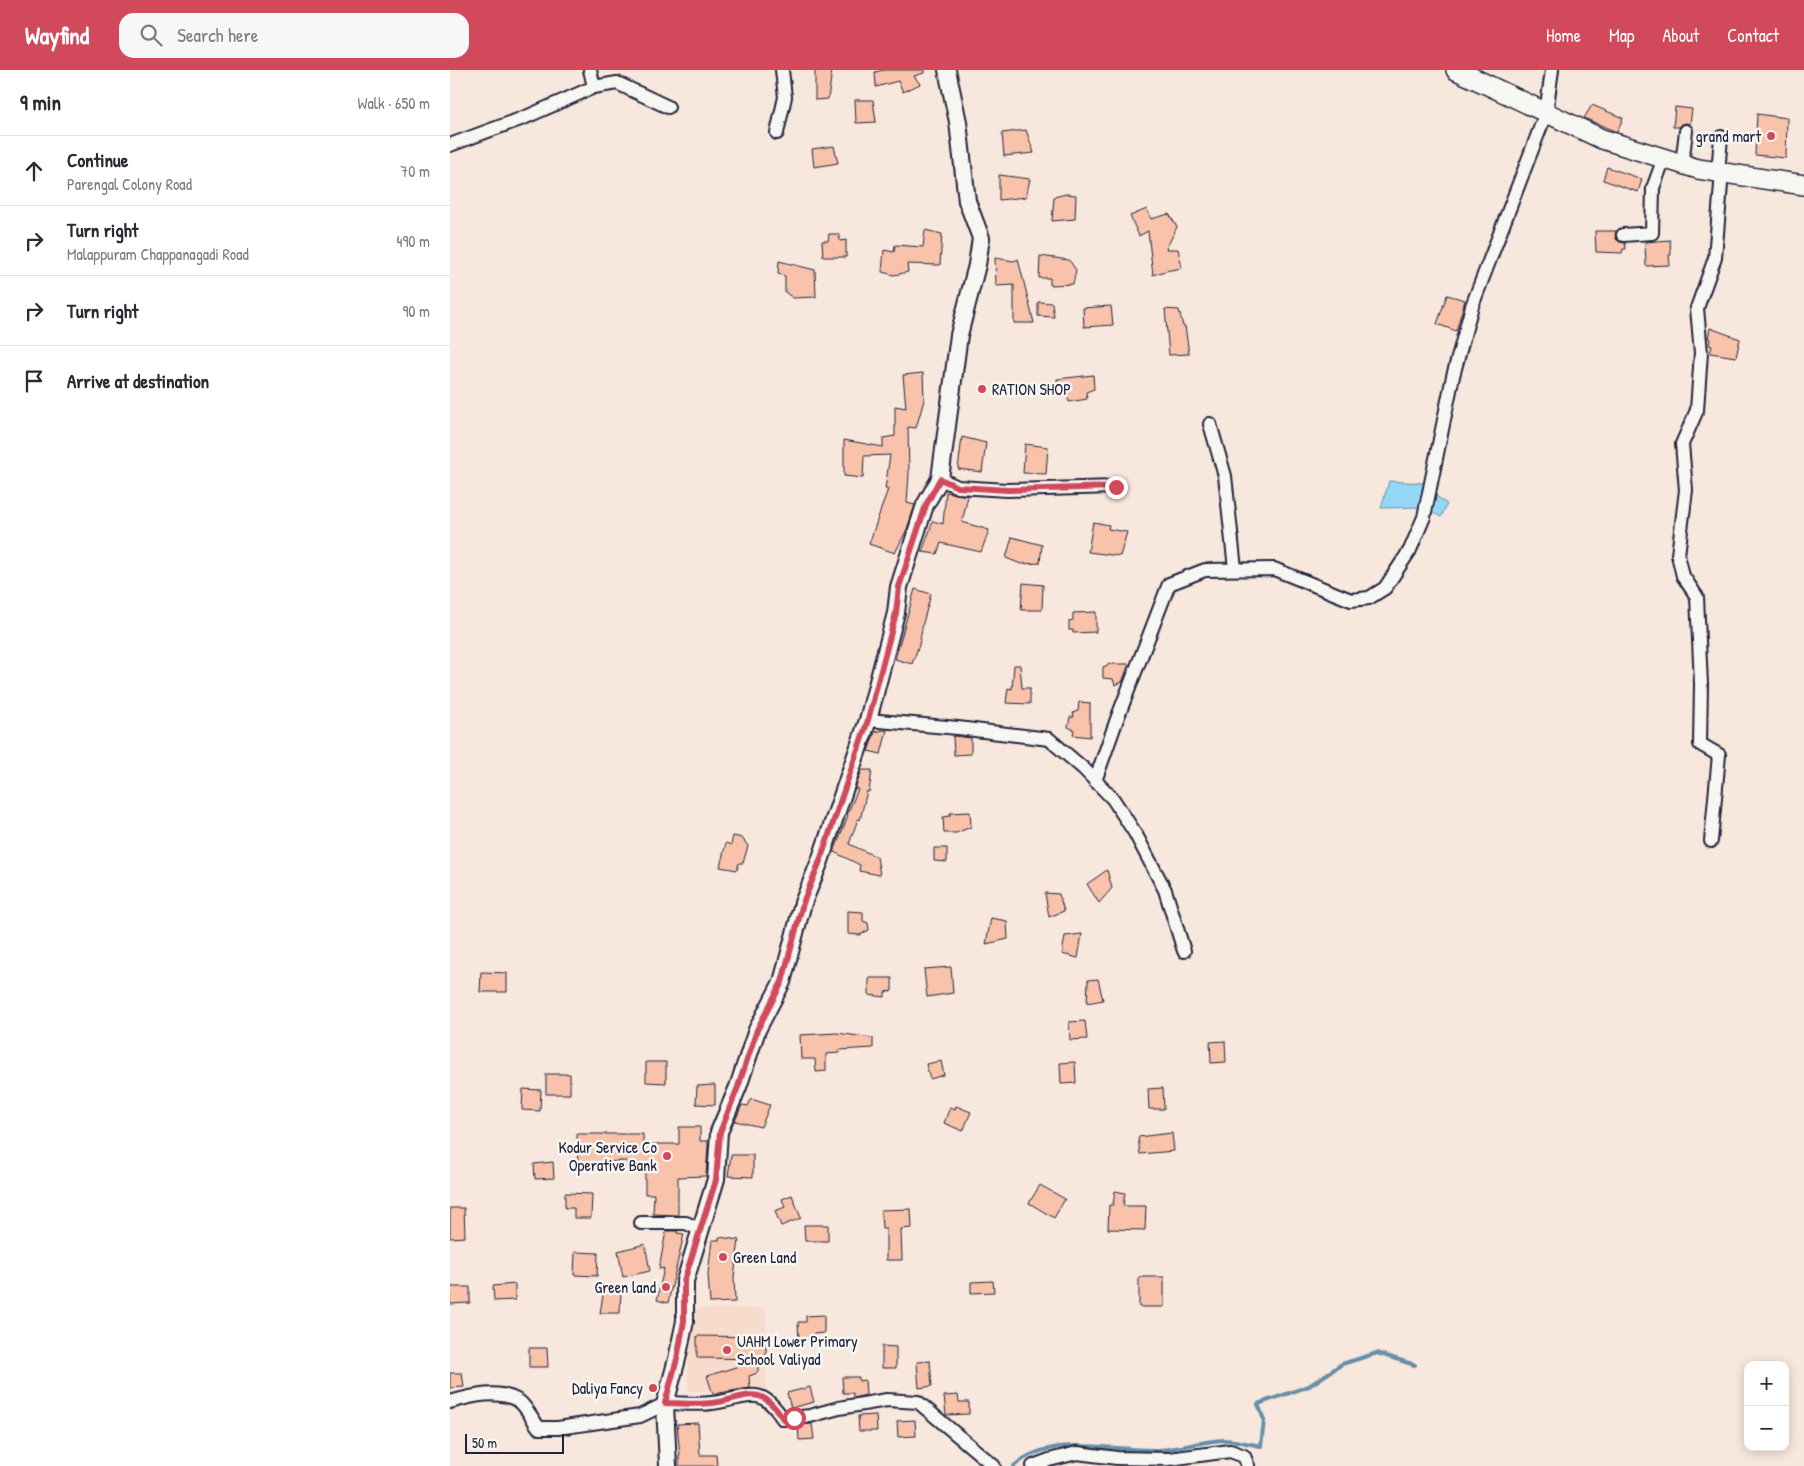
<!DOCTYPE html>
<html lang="en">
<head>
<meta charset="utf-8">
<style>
  body { margin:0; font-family:"Patrick Hand",sans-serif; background:#f7f7f7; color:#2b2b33 }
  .controls { position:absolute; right:15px; bottom:15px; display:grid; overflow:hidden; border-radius:10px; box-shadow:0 2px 12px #0003 }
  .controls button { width:45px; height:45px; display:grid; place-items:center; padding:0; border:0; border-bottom:1px solid #e1e1e2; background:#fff; color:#2b2b33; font:25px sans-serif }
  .scale { position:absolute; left:15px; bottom:12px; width:99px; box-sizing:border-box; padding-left:5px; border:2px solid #22223b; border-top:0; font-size:14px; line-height:18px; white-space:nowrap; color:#22223b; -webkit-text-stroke:4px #f6f6f2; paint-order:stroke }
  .stop { position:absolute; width:15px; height:15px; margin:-11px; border:4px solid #d1495b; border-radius:50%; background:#fff }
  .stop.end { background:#d1495b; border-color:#fff; box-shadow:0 1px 5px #0008 }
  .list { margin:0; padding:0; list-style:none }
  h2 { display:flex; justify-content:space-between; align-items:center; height:65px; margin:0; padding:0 20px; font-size:21px }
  h2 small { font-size:16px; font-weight:400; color:#7c7c81 }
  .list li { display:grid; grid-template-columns:32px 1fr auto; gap:15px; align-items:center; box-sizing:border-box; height:70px; padding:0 20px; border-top:1px solid #e1e1e2 }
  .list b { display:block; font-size:19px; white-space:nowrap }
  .list p { margin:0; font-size:16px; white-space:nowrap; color:#7c7c81 }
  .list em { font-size:16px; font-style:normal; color:#7c7c81 }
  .icon { flex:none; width:28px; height:28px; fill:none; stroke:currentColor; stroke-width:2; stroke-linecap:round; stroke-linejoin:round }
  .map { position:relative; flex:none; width:1354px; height:1396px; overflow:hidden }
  header { display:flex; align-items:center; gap:30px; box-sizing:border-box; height:70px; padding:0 25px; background:#d1495b; color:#fff }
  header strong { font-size:24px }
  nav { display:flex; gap:28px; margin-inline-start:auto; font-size:18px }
  .search { width:350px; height:45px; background:#f7f7f7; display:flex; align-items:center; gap:12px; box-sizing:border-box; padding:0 18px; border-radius:15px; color:#7c7c81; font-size:19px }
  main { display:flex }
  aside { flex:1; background:#fff }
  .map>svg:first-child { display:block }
  .built { fill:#f7dccd }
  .water { fill:#94d7f6; stroke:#668fab }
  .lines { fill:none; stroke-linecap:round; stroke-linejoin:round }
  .stream { stroke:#668fab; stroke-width:4 }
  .building { fill:#f8c3aa; stroke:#22223b }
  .minor-casing { stroke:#22223b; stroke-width:16 }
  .tertiary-casing { stroke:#22223b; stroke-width:20 }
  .secondary-casing { stroke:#22223b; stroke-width:22 }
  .minor { stroke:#f6f6f2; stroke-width:12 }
  .tertiary { stroke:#f6f6f2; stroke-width:16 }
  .secondary { stroke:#f6f6f2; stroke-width:19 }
  .route { stroke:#d1495b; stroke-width:6 }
  .poi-dot { fill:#d1495b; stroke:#f6f6f2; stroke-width:2 }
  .labels { text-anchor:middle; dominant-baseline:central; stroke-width:5; stroke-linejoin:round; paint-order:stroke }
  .poi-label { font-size:16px; fill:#22223b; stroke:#f6f6f2; text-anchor:end }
</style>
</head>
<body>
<header>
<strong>Wayfind</strong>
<div class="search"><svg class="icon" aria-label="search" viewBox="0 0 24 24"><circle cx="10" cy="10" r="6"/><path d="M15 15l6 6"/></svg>Search here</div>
<nav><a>Home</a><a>Map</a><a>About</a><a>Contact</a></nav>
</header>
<main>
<aside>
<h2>9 min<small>Walk · 650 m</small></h2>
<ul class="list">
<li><svg class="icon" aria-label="ahead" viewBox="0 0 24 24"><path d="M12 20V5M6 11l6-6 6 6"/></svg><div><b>Continue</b><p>Parengal Colony Road</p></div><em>70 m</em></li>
<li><svg class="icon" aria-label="right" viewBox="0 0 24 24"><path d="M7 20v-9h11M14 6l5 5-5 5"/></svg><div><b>Turn right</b><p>Malappuram Chappanagadi Road</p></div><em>490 m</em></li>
<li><svg class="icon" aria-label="right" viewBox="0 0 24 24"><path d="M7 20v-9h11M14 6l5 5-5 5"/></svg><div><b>Turn right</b></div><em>90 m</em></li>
<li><svg class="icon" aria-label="arrive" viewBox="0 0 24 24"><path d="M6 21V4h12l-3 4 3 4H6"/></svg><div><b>Arrive at destination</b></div></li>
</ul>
</aside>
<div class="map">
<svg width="1354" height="1396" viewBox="0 0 1354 1396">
  <rect width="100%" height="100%" fill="#f7e7dc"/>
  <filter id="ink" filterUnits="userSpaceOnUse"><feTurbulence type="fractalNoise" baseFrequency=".02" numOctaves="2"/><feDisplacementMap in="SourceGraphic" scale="10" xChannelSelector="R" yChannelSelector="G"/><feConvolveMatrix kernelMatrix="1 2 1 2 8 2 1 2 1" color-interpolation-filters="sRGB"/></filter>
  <g filter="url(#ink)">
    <path class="built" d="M316 1238V1321H238V1239Z"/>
    <path class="water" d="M939 411 976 413 986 426 997 434 991 447 972 437 931 438Z"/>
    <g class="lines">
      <path class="stream" d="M564 1396C602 1362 663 1382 709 1380 730 1379 752 1371 773 1370 786 1370 799 1374 811 1376L814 1350 808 1334 859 1316 892 1294 927 1283 965 1295"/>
    </g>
    <path class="building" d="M365 0H382L378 29 365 30Z
      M434 0H474V3L464 6 470 14 453 22 448 11 426 17 425 2Z
      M405 30H423L426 52 406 53Z
      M1142 35 1173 48 1167 62 1134 48Z
      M1225 37 1242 39 1240 54 1236 53 1232 54 1229 57H1223Z
      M1307 44 1337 48 1336 88 1305 85Z
      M576 60 584 83 554 86 552 63Z
      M384 76 388 93 364 97 362 79Z
      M1157 97 1192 109 1188 122 1153 110Z
      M549 105 580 109 576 127 549 130Z
      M616 124 626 125 625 149 602 151 604 127Z
      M697 139 701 149 719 144 727 157 716 179H728L732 198 715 201 703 205 698 161 689 166 680 146Z
      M475 160 492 164 490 195 457 194 458 202 444 205 432 202 434 180 444 182 445 175 473 177Z
      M1145 161H1166L1165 165 1166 169 1170 172 1175 173 1176 179H1173L1172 183 1146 182Z
      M379 164H389L390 171 396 170V187H373L372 171H378Z
      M1220 170 1221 185H1219L1220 195 1196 196 1195 172Z
      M590 186 619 190 626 200 623 214 600 215V208H589Z
      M545 188 564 191 568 189 584 253H564V215L546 216Z
      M329 191 365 200 366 227 343 228 335 222V206L328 204Z
      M997 225 1015 230 1006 261 987 254Z
      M588 232 602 233 604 247 588 246Z
      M661 236 663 255 634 257 633 238Z
      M715 239 729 240 733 256H735L739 284 719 285Z
      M1260 258 1290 269 1286 287 1260 283 1262 276 1259 275 1260 269 1258 268Z
      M473 303 474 330 466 358 458 357 459 404 457 433 465 435 457 459 445 483 419 474 438 419H435L440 385 414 386 413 408 394 406V370L433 377V368L445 366V336L456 338 453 305Z
      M643 305 644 319 636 322 637 329 619 332 617 325 608 324 607 309Z
      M512 367 536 373 532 402 508 399Z
      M575 374 598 377 596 404 573 403Z
      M496 422 518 426 512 452 539 460 531 482 491 473 487 484 472 482 483 451 493 454Z
      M643 452 659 455 658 459 677 462 670 486 638 482Z
      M562 467 592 475 590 493 571 494 556 488Z
      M573 513 593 515 592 540H571Z
      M465 519 481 524 473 553 469 575 462 594 445 589Z
      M646 542V562L623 563V560H619V551L623 550V543Z
      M660 594H679L672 612 665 615 663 609 653 608V597Z
      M564 595H570L572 618H580V634L556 633 558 618 562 619Z
      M629 632 640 633V667L623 665 624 660 618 657 620 647H624L623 643 628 641Z
      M434 660H437L431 684 418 681 425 662Z
      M503 666 521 668V684L504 685Z
      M412 700H422L419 722 417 721 410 750 408 749 399 774 427 787 430 805 409 801 410 795 384 782 398 745H397L408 719H405Z
      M520 742 521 757 506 763H494L493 747 500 746V743Z
      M283 766 292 768 298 776 293 793H289L287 800 270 797 276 773 281 775Z
      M484 778H497V792L484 791Z
      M657 800 662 818 649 833 637 814Z
      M595 823 609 824 614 841 599 847Z
      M398 841 413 842V851L418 853 419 860 410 865 398 864Z
      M541 848 557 851 558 869 536 874Z
      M632 864 628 888 612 884 615 866Z
      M501 897 503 923 477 927 474 899Z
      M31 902 57 903V922H30Z
      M419 908H442V921L435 922V927L419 925Z
      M648 909 653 930 637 933 638 910Z
      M635 951 637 969 620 970 619 952Z
      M387 963 423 968V978L389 980V983L376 984V1001L366 1002 365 989H351L350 965Z
      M775 971 776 992 761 993 760 972Z
      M491 991 494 1005 480 1009 476 994Z
      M196 992H216V1013L196 1012Z
      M625 992 626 1013 611 1014 610 993Z
      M96 1004H120V1024H96Z
      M265 1015V1035L246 1034 247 1016Z
      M713 1018 714 1039H699L698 1019Z
      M73 1019 91 1020 90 1041 72 1040Z
      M301 1029 320 1035 311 1057 285 1051 292 1035 298 1036Z
      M506 1036 521 1042 513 1061 494 1053 500 1037 505 1039Z
      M229 1057H250V1071H258V1076L256 1106 228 1107V1145L203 1144 204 1124H195V1098L177 1099V1091L149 1092V1097H128L127 1064H193V1074H229Z
      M722 1063 724 1081 690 1084 688 1067Z
      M281 1085H303V1107L278 1106Z
      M103 1092 104 1108 85 1109 84 1094Z
      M590 1115 615 1129 604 1148 579 1133Z
      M665 1121 675 1123 673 1136H696L695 1160 658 1159 659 1135H663Z
      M115 1123 142 1124 141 1148H124V1138H115Z
      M342 1125 351 1148 331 1156 325 1141 335 1137 332 1129Z
      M0 1138H14L15 1167 0 1168Z
      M461 1139 462 1158 451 1159 452 1190H436V1159H432L431 1140Z
      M354 1155H378V1171H355Z
      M216 1161H227V1163L234 1164 218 1233 207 1230 214 1198 209 1199Z
      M269 1167 289 1170 284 1207 285 1232 260 1233 258 1204 262 1170H269Z
      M195 1174 200 1201 173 1207 168 1181Z
      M125 1182 148 1183 147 1206 124 1205Z
      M689 1207H714V1237H689Z
      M543 1211 544 1222 521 1223V1212Z
      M65 1214V1230L44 1231 43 1216Z
      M0 1217H20V1233L0 1234Z
      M154 1219 171 1221 170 1243H150Z
      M374 1245V1263L363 1264V1269L349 1270 348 1252H356V1246Z
      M247 1266 316 1267V1289L247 1288Z
      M432 1276 446 1277V1298H432Z
      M79 1278H97L98 1297H79Z
      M308 1290V1301L305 1304 299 1306 300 1318 263 1324 257 1306Z
      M480 1291 482 1316 469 1318 467 1292Z
      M0 1303H12L14 1317 0 1318Z
      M392 1307H409V1311L415 1310 416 1325 403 1328V1323H393Z
      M360 1317 364 1332 341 1338 337 1323Z
      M508 1325 509 1332H519V1344L496 1345 494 1326Z
      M426 1345 427 1361H409L408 1346Z
      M465 1350 466 1366 448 1367 447 1351Z
      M248 1353 250 1385H266L267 1396H229V1386H230L227 1354Z
      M362 1354 364 1369 349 1370 348 1355Z"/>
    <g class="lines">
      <defs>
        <path id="minor" d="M140 0 144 17 167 13 218 37
          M327 63 335 27 332 0
          M0 75 76 47 144 17
          M1232 94 1236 61
          M1265 101 1269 91 1271 67
          M1173 165 1202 163 1203 118 1214 88
          M760 354 775 406 785 499
          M490 409 508 417 557 420 666 417
          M418 650 508 658 599 669 634 699 663 729 685 763 715 820 734 881
          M645 711 667 649 719 514 755 500 824 499 901 530 919 528 935 518 960 480 974 447 1003 306 1022 236 1096 43 1102 0
          M1261 771 1269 685 1250 674 1251 614 1247 527 1233 506 1228 485 1236 420 1232 374 1247 340 1251 283 1247 238 1265 188 1272 102
          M191 1153H236L251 1160
          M0 1332C21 1326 50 1318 70 1332 77 1338 83 1350 89 1358H108L190 1346 215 1334
          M215 1333C231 1333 247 1335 262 1333 298 1329 309 1312 333 1349L360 1346 389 1338 437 1330 468 1332 544 1396
          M583 1396 599 1390 627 1383 667 1388 719 1389 780 1381 794 1386 798 1396"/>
        <path id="tertiary" d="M218 1396 215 1334 227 1289 235 1251V1211L266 1109 269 1062 288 1017 307 960 332 912 353 833 370 791 418 650 446 543 449 517 475 435 490 409 509 265 527 195 531 168 517 131 508 52 497 0"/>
        <path id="secondary" d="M1006 0 1152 69 1248 99 1354 115"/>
      </defs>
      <use href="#minor" class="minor-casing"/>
      <use href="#tertiary" class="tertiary-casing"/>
      <use href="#secondary" class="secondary-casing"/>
      <use href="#minor" class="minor"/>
      <use href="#tertiary" class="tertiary"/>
      <use href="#secondary" class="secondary"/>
    </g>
  </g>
  <g class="lines" filter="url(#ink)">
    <path class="route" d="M344 1348 333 1349C309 1311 297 1329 262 1333 247 1335 231 1333 215 1333L227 1289 234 1251V1211L266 1110 270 1062 288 1017 307 960 332 912 353 833 370 791 418 650 446 543 449 517 476 435 490 409 508 417 558 420 666 417"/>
  </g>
  <g class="poi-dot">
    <circle cx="1321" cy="66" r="5"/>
    <circle cx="532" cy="319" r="5"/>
    <circle cx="217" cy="1086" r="5"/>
    <circle cx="273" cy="1187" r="5"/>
    <circle cx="216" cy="1217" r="5"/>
    <circle cx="277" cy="1280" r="5"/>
    <circle cx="203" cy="1318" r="5"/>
  </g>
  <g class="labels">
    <g class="poi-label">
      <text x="1311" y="66">grand mart</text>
      <text x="542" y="319" text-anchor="start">RATION SHOP</text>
      <text x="207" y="1077">Kodur Service Co<tspan x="207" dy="18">Operative Bank</tspan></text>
      <text x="283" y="1187" text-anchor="start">Green Land</text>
      <text x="206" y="1217">Green land</text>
      <text x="287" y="1271" text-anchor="start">UAHM Lower Primary<tspan x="287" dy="18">School Valiyad</tspan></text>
      <text x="193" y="1318">Daliya Fancy</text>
    </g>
  </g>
</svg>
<div class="controls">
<button>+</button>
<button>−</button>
</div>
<div class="scale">50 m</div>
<div class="stop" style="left:344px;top:1348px"></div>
<div class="stop end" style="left:666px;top:417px"></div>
</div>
</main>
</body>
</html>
